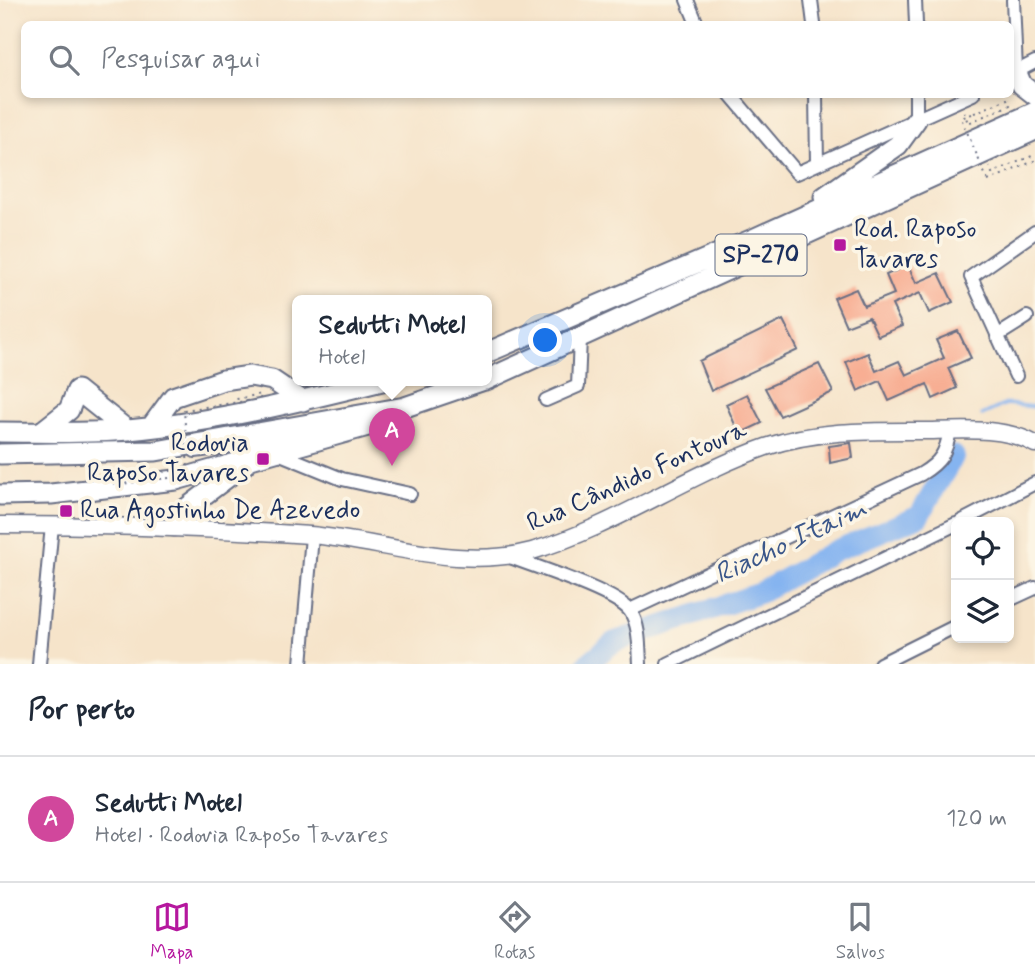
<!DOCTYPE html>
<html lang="pt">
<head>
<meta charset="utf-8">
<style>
  body { margin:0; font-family:Mynerve,sans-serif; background:#f2f2f3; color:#1f2937 }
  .controls { position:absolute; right:21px; bottom:21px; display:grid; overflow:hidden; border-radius:10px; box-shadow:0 4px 10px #0003 }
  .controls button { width:63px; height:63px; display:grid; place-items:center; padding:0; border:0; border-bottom:2px solid #e0e1e3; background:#fff; color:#1f2937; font:35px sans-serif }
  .you { position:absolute; left:546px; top:341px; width:24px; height:24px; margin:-18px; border:5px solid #fff; border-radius:50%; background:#1a73e8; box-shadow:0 0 0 10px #1a73e833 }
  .badge { display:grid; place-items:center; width:46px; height:46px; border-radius:50%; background:#b5179e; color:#fff; font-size:23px; font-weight:700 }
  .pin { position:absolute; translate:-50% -58px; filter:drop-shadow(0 2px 4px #0008) }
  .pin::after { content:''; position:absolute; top:37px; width:24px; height:21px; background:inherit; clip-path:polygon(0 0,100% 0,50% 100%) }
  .popup { position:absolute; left:292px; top:295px; width:200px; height:91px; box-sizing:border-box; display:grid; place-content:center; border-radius:10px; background:#fff; filter:drop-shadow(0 2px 5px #0005); font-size:23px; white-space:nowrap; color:#747a83 }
  .popup b { font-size:26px; color:#1f2937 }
  .popup::after { content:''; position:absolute; left:50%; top:100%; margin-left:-14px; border:14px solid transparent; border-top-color:#fff }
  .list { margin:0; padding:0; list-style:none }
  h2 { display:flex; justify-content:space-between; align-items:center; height:91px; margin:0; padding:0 28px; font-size:30px }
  h2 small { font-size:23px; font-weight:400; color:#747a83 }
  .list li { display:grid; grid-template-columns:46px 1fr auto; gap:21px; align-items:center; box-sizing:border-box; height:126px; padding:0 28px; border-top:2px solid #e0e1e3 }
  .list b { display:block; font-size:26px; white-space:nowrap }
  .list p { margin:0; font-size:23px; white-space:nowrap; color:#747a83 }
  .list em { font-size:23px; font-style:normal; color:#747a83 }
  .icon { flex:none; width:38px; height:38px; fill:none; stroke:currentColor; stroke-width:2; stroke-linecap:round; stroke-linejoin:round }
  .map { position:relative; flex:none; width:1035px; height:664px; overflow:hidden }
  .search { position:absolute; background:#fff; box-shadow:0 4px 10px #0003; left:21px; right:21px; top:21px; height:77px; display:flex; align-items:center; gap:18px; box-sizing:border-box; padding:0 24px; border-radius:10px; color:#747a83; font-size:26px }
  .sheet { height:217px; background:#fff }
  nav { display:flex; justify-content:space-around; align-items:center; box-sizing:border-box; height:98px; border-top:2px solid #e0e1e3; background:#fff; font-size:19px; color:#747a83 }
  nav a { display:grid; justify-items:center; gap:4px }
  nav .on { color:#b5179e }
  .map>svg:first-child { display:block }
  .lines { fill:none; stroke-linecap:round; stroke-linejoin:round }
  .stream { stroke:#85b4f0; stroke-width:3.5 }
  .river { stroke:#85b4f0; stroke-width:21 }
  .building { fill:#f7a689 }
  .minor-casing { stroke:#686e84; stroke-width:16 }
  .major-casing { stroke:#686e84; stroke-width:19 }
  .highway-casing { stroke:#686e84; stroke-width:23 }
  .path { stroke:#686e84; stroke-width:2; stroke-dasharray:2 5; stroke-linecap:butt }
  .minor { stroke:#fff; stroke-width:12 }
  .major { stroke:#fff; stroke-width:16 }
  .highway { stroke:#fff; stroke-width:19 }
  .path-bridge { stroke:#686e84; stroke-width:2; stroke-dasharray:2 5; stroke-linecap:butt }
  .poi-dot { fill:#b5179e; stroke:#fcf5e5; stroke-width:2.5 }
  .labels { text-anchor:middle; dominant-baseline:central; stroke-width:7; stroke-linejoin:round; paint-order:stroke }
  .shield { fill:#fcf5e5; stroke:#5e6a86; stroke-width:2 }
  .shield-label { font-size:24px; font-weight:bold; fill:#1b2f5e }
  .poi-label { font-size:26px; fill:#1b2f5e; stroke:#fcf5e5; text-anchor:start }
  .street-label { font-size:26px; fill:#1b2f5e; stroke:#fcf5e5 }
  .water-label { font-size:28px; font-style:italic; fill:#3b578a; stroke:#fcf5e5 }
</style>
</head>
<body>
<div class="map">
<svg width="1035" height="664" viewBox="0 0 1035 664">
  <rect width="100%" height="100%" fill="#fcf5e5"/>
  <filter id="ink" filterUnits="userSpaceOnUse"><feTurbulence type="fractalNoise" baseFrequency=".0143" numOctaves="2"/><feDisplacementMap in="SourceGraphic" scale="14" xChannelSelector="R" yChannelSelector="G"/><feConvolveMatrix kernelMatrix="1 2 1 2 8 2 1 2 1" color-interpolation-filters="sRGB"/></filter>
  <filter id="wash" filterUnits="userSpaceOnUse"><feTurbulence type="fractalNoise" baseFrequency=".00686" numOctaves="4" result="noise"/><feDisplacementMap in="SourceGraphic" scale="28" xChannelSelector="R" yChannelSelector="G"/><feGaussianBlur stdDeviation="1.57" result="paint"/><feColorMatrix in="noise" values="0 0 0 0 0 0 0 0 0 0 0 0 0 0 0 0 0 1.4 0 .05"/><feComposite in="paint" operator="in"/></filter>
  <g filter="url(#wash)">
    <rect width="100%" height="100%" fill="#f6e4ca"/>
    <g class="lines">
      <path class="stream" d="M982 415 1006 404 1035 407"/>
      <path class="river" d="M587 664 614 642 760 593 834 551 919 516 954 456"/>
    </g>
    <g id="blocks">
      <path class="building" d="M908 265 916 283 939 273 953 302 929 313 920 293 892 305 902 326 878 336 869 317 846 326 834 298 856 289 864 306 894 294 886 275Z
        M783 320 798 350 711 391 699 361Z
        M958 331 971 358 948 368 957 388 933 399 927 384 889 401 880 381 858 391 846 362 868 353 876 371 899 361 906 375 944 358 936 340Z
        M819 364 833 392 780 416 765 388Z
        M747 394 762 423 739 434 726 404Z
        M851 443 853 458 830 463 829 446Z"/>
    </g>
  </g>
  <g filter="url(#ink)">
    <use href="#blocks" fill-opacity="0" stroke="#686e84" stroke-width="2"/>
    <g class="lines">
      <defs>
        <path id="minor" d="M687 0 697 24
          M811 0 814 24
          M915 0 916 24
          M1013 0 1016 71
          M1010 75 1035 62
          M730 94 797 173 973 94
          M816 94 817 164
          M916 94V120
          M997 336 1027 317
          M1016 376 971 277 1035 232
          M546 400 578 386 580 338
          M195 451 298 438
          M278 453 342 479 410 494
          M960 522 1035 483
          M507 556C533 566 616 592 630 611 640 625 639 648 640 664
          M1009 600 1035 588
          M630 610 921 474C941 462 946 453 950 430
          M39 664 52 525
          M301 664 312 536
          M668 664 956 524
          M880 664 956 626"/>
        <path id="major" d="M0 525C104 525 206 528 310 535 383 541 458 571 532 551 614 527 686 475 766 447 818 429 876 431 930 431 963 430 1006 427 1035 444"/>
        <path id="highway" d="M1016 71 1022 85 1035 95
          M824 197 898 145 916 120
          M486 353 753 239 1035 112
          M486 380 1035 130
          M151 427 173 397 223 380 250 376 272 380 303 401
          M0 432C43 432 86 434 128 430 216 422 301 401 386 380
          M41 432 69 410 77 390 127 430
          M0 454 156 451 405 407 484 380
          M0 495 51 494 176 480 375 424
          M174 526 188 507 244 465"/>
      </defs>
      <use href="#minor" class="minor-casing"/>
      <use href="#major" class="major-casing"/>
      <use href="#highway" class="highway-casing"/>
      <path class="path" d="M964 112 968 123 1010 105 1007 99 972 114
        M988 181 1034 161 1032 156 992 173 990 167"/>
      <use href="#minor" class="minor"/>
      <use href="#major" class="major"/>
      <use href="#highway" class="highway"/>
      <path class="path-bridge" d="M972 114 961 118 988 181
        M176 477 114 485 115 477 188 469 184 410 260 399 261 394 232 400"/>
    </g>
  </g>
  <g class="poi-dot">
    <rect x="833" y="238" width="14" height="14" rx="3.5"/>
    <rect x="256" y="452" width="14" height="14" rx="3.5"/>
    <rect x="59" y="504" width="14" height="14" rx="3.5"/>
  </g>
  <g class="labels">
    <rect class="shield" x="715.5" y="234.5" width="91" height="41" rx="5"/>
    <g class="shield-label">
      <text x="761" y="255">SP-270</text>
    </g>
    <g class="poi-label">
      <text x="854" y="230">Rod. Raposo<tspan x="854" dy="30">Tavares</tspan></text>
      <text x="249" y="444" text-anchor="end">Rodovia<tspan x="249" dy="30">Raposo Tavares</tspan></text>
      <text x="80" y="511">Rua Agostinho De Azevedo</text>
    </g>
    <g class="street-label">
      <text transform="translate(637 477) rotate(-24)">Rua Cândido Fontoura</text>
    </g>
    <g class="water-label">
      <text transform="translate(791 542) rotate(-25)">Riacho Itaim</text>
    </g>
  </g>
</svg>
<div class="controls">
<button><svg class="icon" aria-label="locate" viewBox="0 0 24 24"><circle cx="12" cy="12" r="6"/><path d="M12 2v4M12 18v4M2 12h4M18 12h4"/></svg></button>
<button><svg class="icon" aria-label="layers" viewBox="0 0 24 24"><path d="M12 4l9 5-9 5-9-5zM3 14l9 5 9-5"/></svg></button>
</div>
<div class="you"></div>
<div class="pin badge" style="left:392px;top:466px;background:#d1479c">A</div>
<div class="popup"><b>Sedutti Motel</b>Hotel</div>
<div class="search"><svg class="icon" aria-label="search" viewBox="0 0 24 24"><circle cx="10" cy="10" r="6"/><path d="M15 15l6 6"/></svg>Pesquisar aqui</div>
</div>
<section class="sheet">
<h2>Por perto<small></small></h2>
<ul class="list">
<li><span class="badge" style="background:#d1479c">A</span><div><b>Sedutti Motel</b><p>Hotel · Rodovia Raposo Tavares</p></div><em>120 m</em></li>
</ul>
</section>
<nav>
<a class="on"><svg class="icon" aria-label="map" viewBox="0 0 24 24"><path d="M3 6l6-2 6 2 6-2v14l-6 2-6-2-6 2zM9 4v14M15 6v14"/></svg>Mapa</a>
<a><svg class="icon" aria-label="directions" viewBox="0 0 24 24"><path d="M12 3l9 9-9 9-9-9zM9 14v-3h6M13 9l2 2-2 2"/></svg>Rotas</a>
<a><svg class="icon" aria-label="saved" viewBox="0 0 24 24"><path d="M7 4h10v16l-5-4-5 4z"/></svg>Salvos</a>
</nav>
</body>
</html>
